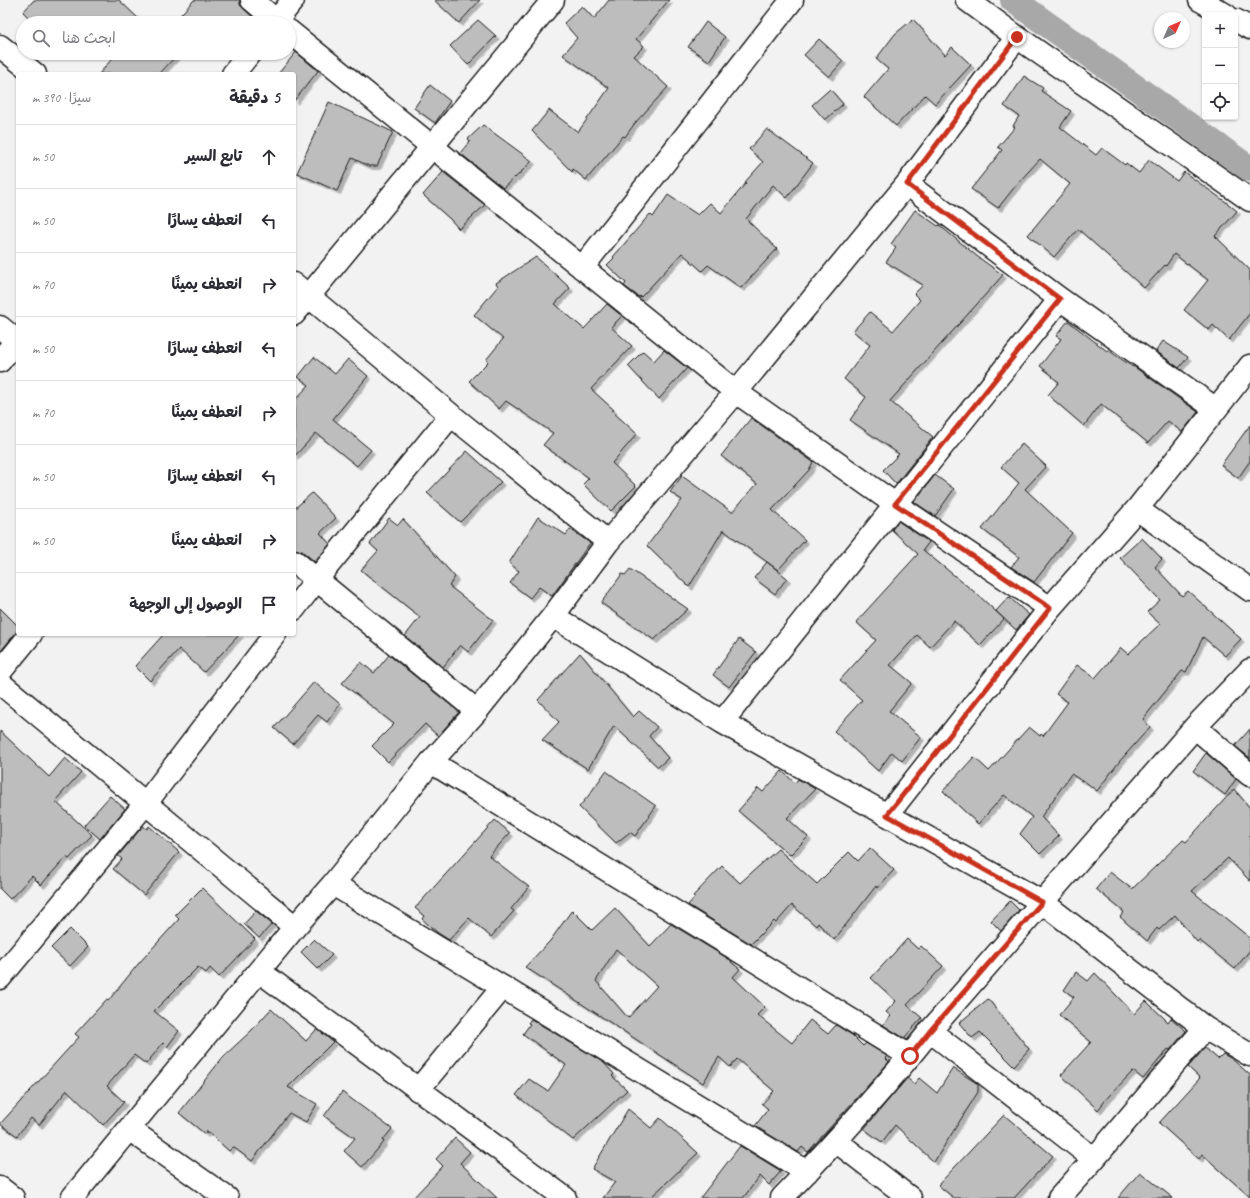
<!DOCTYPE html>
<html lang="ar">
<head>
<meta charset="utf-8">
<style>
  body { margin:0; font-family:Caveat,"Playpen Sans Arabic",sans-serif; background:#f2f2f3; color:#2b2b33; direction:rtl }
  .controls { position:absolute; right:12px; top:12px; display:grid; overflow:hidden; border-radius:4px; box-shadow:0 1px 3px #0004 }
  .controls button { width:36px; height:36px; display:grid; place-items:center; padding:0; border:0; border-bottom:1px solid #e1e1e2; background:#fff; color:#2b2b33; font:20px sans-serif }
  .compass { position:absolute; left:1154px; top:12px; width:36px; height:36px; border-radius:50%; background:#fff; box-shadow:0 1px 3px #0004; rotate:45deg }
  .stop { position:absolute; width:12px; height:12px; margin:-9px; border:3px solid #c8321e; border-radius:50%; background:#fff }
  .stop.end { background:#c8321e; border-color:#fff; box-shadow:0 1px 4px #0008 }
  .list { margin:0; padding:0; list-style:none }
  h2 { display:flex; justify-content:space-between; align-items:center; height:52px; margin:0; padding:0 16px; font-size:17px }
  h2 small { font-size:13px; font-weight:400; color:#7c7c81 }
  .list li { display:grid; grid-template-columns:26px 1fr auto; gap:12px; align-items:center; box-sizing:border-box; height:64px; padding:0 16px; border-top:1px solid #e1e1e2 }
  .list b { display:block; font-size:15px; white-space:nowrap }
  .list em { font-size:13px; font-style:normal; color:#7c7c81 }
  .icon { flex:none; width:22px; height:22px; fill:none; stroke:currentColor; stroke-width:2; stroke-linecap:round; stroke-linejoin:round }
  .map { position:relative; flex:none; width:1250px; height:1198px; overflow:hidden; direction:ltr }
  .search { position:absolute; background:#fff; box-shadow:0 1px 3px #0004; left:16px; top:16px; width:280px; height:44px; display:flex; align-items:center; gap:10px; box-sizing:border-box; padding:0 14px; border-radius:22px; color:#7c7c81; font-size:15px }
  .panel { position:absolute; background:#fff; box-shadow:0 1px 3px #0004; left:16px; top:72px; width:280px; height:564px; border-radius:4px; direction:rtl }
  .map>svg:first-child { display:block }
  .lines { fill:none; stroke-linecap:round; stroke-linejoin:round }
  .canal { stroke:#a8a8a8; stroke-width:26 }
  .building { fill:#bdbdbd; stroke:#1c1c1c; fill-rule:evenodd; filter:url(#shadow) }
  .minor-casing { stroke:#1c1c1c; stroke-width:25 }
  .minor { stroke:#fff; stroke-width:22 }
  .route { stroke:#c8321e; stroke-width:5 }
</style>
</head>
<body>
<div class="map">
<svg width="1250" height="1198" viewBox="0 0 1250 1198">
  <defs>
    <filter id="shadow"><feDropShadow dx="3.5" dy="3.5" stdDeviation="0" flood-color="#0004"/></filter>
  </defs>
  <rect width="100%" height="100%" fill="#f2f2f2"/>
  <filter id="ink" filterUnits="userSpaceOnUse"><feTurbulence type="fractalNoise" baseFrequency=".025" numOctaves="2"/><feDisplacementMap in="SourceGraphic" scale="8" xChannelSelector="R" yChannelSelector="G"/><feConvolveMatrix kernelMatrix="1 2 1 2 8 2 1 2 1" color-interpolation-filters="sRGB"/></filter>
  <g filter="url(#ink)">
    <g class="lines">
      <path class="canal" d="M1013 0 1250 169"/>
    </g>
    <path class="building" d="M34 0H119L142 22 144 20 147 23H34L23 12Z
      M194 0H240V5L244 9 254 18 250 23H173Z
      M434 0H480L459 23Z
      M609 0H669L636 39 644 46 634 56 668 87 635 123 625 137 623 136 586 180 573 169 572 172 532 131 549 110 578 132 609 88 563 55 577 38 564 23 582 6 594 19Z
      M913 19 945 55 952 47 971 65 935 104 925 95 896 126 864 97 888 69 876 59 895 34Z
      M478 20 496 36 468 65 450 46Z
      M706 22 725 37 709 61 688 47Z
      M819 39 843 61 829 77 804 55Z
      M296 52 318 71 294 101V74H278Z
      M117 53H179L159 74H99Z
      M1024 76 1043 88 1041 91 1071 111 1060 127 1096 155 1102 148 1125 165 1126 163 1139 173 1149 160 1177 181 1184 172 1226 202 1237 211 1215 236 1250 270V313L1229 340 1213 325 1209 330 1184 310 1208 280 1174 254 1166 266 1165 265 1144 288 1078 229 1054 257 1028 235 1070 184 1040 159 1017 184 998 208 971 189 1002 150 998 147 1015 127 1013 126 1019 116 1004 106Z
      M430 85 450 101 435 123 414 108Z
      M830 89 843 104 825 120 812 105Z
      M329 102 393 132 377 166H369L352 158 337 191 297 173Z
      M483 125 532 161 515 178V177L503 188 460 153 470 141 468 139Z
      M767 129 813 163 787 198 773 185 746 219 777 249 741 288 708 265 702 271 682 253 641 297 640 296 639 297 624 286 626 283 607 265 614 258 613 257 650 214 653 217 668 195 698 215 710 203 721 213 746 183 745 182 763 162 749 149Z
      M443 172 485 205 459 229 450 219 423 195Z
      M915 210 938 226 939 225 978 257 1003 275 890 401 933 437 896 484 883 470 899 454 850 420 866 397 844 379 870 345 853 331 870 312 893 331 920 300 914 294 923 285 886 262 896 248 891 244Z
      M536 257 570 288 555 304 584 329 607 304 622 316 611 327 632 346 591 389 614 410 612 411 637 434 612 463 636 486 611 511 583 484 589 478 543 445 553 433 506 401 499 409 469 381 488 362 486 360 503 339 474 315 498 286 496 283Z
      M1068 321 1107 351 1108 350 1133 367V366L1198 412 1182 432 1168 421 1148 443 1101 404 1098 409H1097L1084 426 1048 395 1059 382 1052 377 1053 376 1040 366 1061 339 1056 336Z
      M1163 341 1188 357 1179 368 1156 351Z
      M664 350 687 368 659 399 628 366 643 351 654 361Z
      M314 357 335 374 348 359 368 376 333 419 371 450 357 466 316 433 294 457V401L309 385 298 377Z
      M751 418 813 462 809 470 772 510 805 540 778 570 723 530 689 587 647 546 682 500 670 492 682 476 732 512 757 484 721 456Z
      M1250 425V461L1238 478 1221 465Z
      M1022 444 1046 466 1025 489 1072 533 1034 582 1011 567 1019 557 982 529 1019 483 1001 467Z
      M467 451 501 482 460 522 427 493Z
      M935 475 954 489 935 516 914 502Z
      M312 493 336 518 320 533 330 544 315 562 302 551 294 549V509Z
      M538 517 566 535 570 529 590 543 552 596 539 587 530 598 510 583 519 571 509 563Z
      M389 518 398 525 403 519 455 577 449 586 493 620 468 652 460 645 443 667 405 636 420 617 361 570 378 551 370 544Z
      M898 521 929 542 923 550 977 594 1004 619 980 645 954 621 930 647 917 635 890 665 912 683 889 711 921 737 902 761 892 752 878 771 834 731 862 700 840 680 876 640 856 622 918 554 892 530Z
      M1142 538 1162 559 1155 567 1182 596 1188 591 1241 639 1225 656 1203 637 1186 672 1182 671 1143 719 1150 727 1119 762 1097 791 1083 780 1082 781 1071 774 1041 817 1059 836 1040 854 1020 834 1032 817 1004 795 978 824 943 791 974 757 989 771 1029 727 1040 736 1041 734 1043 736 1068 702 1056 694 1077 665 1095 678 1121 648 1128 654 1160 624 1147 612 1160 600 1120 558Z
      M767 562 787 578 775 594 754 578Z
      M630 569 688 609 654 640 601 603 622 574 625 575Z
      M1009 597 1029 615 1016 630 996 611Z
      M0 608 18 626V630L0 652Z
      M162 634H240L204 672 179 649 150 681 135 666 163 635Z
      M739 639 756 652 729 687 713 675Z
      M580 653 633 717 639 711 657 727 649 736 668 758 658 767 614 726 588 769 542 740 559 722 538 700Z
      M389 655 459 712 438 736 425 724 388 762 372 746 394 724 342 683 361 662 374 673Z
      M314 682 340 704 327 722 318 715 293 744 274 728Z
      M1250 729V758L1235 746Z
      M0 731 49 777 65 758 81 772 55 801 92 835 69 859 66 857 41 885 32 876 10 899 0 889Z
      M1206 753 1236 779 1225 795 1193 771Z
      M606 771 656 806 635 836 630 832 616 843 579 807 589 795Z
      M782 771 795 783 798 779 815 789 787 818 808 837 790 855 738 811 758 788 763 792Z
      M1234 789 1250 808V881L1228 858 1192 891 1250 938V950L1235 969 1199 940 1197 942 1175 915 1159 930 1157 928 1147 941 1120 917 1124 912 1096 889 1110 872 1132 889 1183 840 1186 842Z
      M110 796 125 809 100 839 84 825Z
      M495 820 510 833 489 856 529 887 511 909 514 911 491 937 469 918 449 940 438 933 422 919 424 916 415 908Z
      M143 826 147 829 149 826 179 852 144 895 113 869 122 859 118 856Z
      M870 848 894 870 877 888 876 886 834 940 818 923 816 926 792 905 776 923 774 921 751 944 688 905 695 897 693 896 722 866 740 883 778 849 817 884 849 852 858 861Z
      M202 888 255 939 219 977 210 968 206 973 198 967 154 1011 179 1031 167 1047 163 1043 146 1064 134 1055 107 1086 124 1102 103 1125 67 1090 39 1125 31 1118 17 1136 0 1124 79 1037 75 1034 106 1000 108 1001 139 963 179 919 175 915Z
      M1010 901 1019 910 1001 931 991 921Z
      M615 908 650 946 671 924 732 961 731 962 740 969 733 977 765 1007 757 1015 792 1043 810 1020 828 1034 836 1025 852 1035 863 1046 866 1043 887 1056 885 1058 889 1062 808 1152 802 1147 798 1152 755 1126 768 1109 762 1104 774 1091 737 1059 730 1067 719 1057 703 1083 525 967 550 941 572 910 592 930ZM616 949 657 986 628 1018 596 981Z
      M256 911 272 924 259 938 244 924Z
      M70 929 88 947 70 966 51 948Z
      M314 939 332 955 318 969 301 952Z
      M907 939 918 949 921 946 943 966 907 1005 922 1018 904 1038 883 1025 891 1016 886 1012 896 1001 871 978Z
      M1076 972 1088 981 1095 973 1134 1014 1146 1001 1168 1022 1171 1018 1186 1031 1170 1050 1168 1049 1143 1079 1133 1071 1108 1097 1098 1110 1061 1075 1091 1042 1059 1015 1074 997 1064 990Z
      M988 999 1029 1049 1014 1066 980 1032 972 1038 959 1023Z
      M271 1009 306 1041 317 1029 333 1042 288 1087 317 1104 306 1122 289 1113 252 1161 233 1147 229 1151 207 1131 205 1134 179 1113 223 1057 251 1031Z
      M531 1019 603 1062 614 1074 612 1076 627 1090 573 1140 516 1095 529 1079 548 1091 566 1065 523 1034 530 1024 528 1023Z
      M1205 1048 1218 1059 1223 1054 1232 1059 1250 1075V1197L1202 1154 1199 1159 1159 1123 1200 1078 1188 1067Z
      M953 1068 978 1084V1092L934 1162 895 1125 882 1142 864 1129 907 1078 914 1084 919 1078 937 1093Z
      M342 1092 392 1129 383 1140 384 1142 362 1167 344 1151 355 1138 324 1116Z
      M628 1109 651 1128 660 1118 698 1153 650 1198H603L615 1182 592 1169Z
      M1004 1115 1053 1156 1014 1198H954L938 1185Z
      M455 1138 470 1152 460 1163 497 1198H413L443 1166 436 1159Z
      M740 1146 781 1171 769 1185 760 1176 743 1198H700Z
      M1140 1172 1173 1198H1118Z"/>
    <g class="lines">
      <defs>
        <path id="minor" d="M252 0 279 23
          M967 0 1017 37 1250 200
          M1200 0 1226 15
          M1235 20 1250 28
          M275 23 293 0
          M289 31 736 392 895 504 1050 608
          M0 46 35 74
          M233 74 250 53
          M907 184 1060 299 1216 409
          M582 268 792 0
          M294 284 451 415 608 542
          M294 314 553 0
          M0 327 18 342
          M0 361 18 338
          M1137 509 1250 590
          M294 561 477 711
          M294 609 317 579 451 415
          M553 616 722 722 1042 902 1205 1028 1250 1055
          M0 672 31 634
          M0 683 295 927
          M722 722 1060 299
          M1195 727 1250 775
          M431 762 910 1056
          M887 815 1050 608 1137 509 1250 366
          M333 884 807 1172
          M259 971 565 1198
          M0 978 146 803 275 634
          M930 1031 1094 1159
          M418 1090 503 987
          M129 1129 227 1198
          M836 1141 910 1198
          M0 1188 13 1198
          M72 1198 295 927 333 884 431 762 477 711 553 616 608 542 736 392 907 184 1017 37
          M782 1198C833 1145 884 1089 930 1031L1195 727 1250 670
          M1059 1198 1094 1159 1205 1028"/>
      </defs>
      <use href="#minor" class="minor-casing"/>
      <use href="#minor" class="minor"/>
    </g>
  </g>
  <g class="lines" filter="url(#ink)">
    <path class="route" d="M910 1056 930 1031 1042 902 887 815 1050 608 895 504 1060 299 907 184 1017 37"/>
  </g>
</svg>
<div class="controls">
<button>+</button>
<button>−</button>
<button><svg class="icon" aria-label="locate" viewBox="0 0 24 24"><circle cx="12" cy="12" r="6"/><path d="M12 2v4M12 18v4M2 12h4M18 12h4"/></svg></button>
</div>
<svg class="compass" viewBox="-18 -18 36 36"><path d="M0-13l5 13h-10z" fill="#e53935"/><path d="M0 13l5-13h-10z" fill="#7c7c81"/></svg>
<div class="stop" style="left:910px;top:1056px"></div>
<div class="stop end" style="left:1017px;top:37px"></div>
<div class="search"><svg class="icon" aria-label="search" viewBox="0 0 24 24"><circle cx="10" cy="10" r="6"/><path d="M15 15l6 6"/></svg>ابحث هنا</div>
<section class="panel">
<h2>5 دقيقة<small>سيرًا · 390 m</small></h2>
<ul class="list">
<li><svg class="icon" aria-label="ahead" viewBox="0 0 24 24"><path d="M12 20V5M6 11l6-6 6 6"/></svg><div><b>تابع السير</b></div><em>50 m</em></li>
<li><svg class="icon" aria-label="left" viewBox="0 0 24 24"><path d="M17 20v-9H6M10 6l-5 5 5 5"/></svg><div><b>انعطف يسارًا</b></div><em>50 m</em></li>
<li><svg class="icon" aria-label="right" viewBox="0 0 24 24"><path d="M7 20v-9h11M14 6l5 5-5 5"/></svg><div><b>انعطف يمينًا</b></div><em>70 m</em></li>
<li><svg class="icon" aria-label="left" viewBox="0 0 24 24"><path d="M17 20v-9H6M10 6l-5 5 5 5"/></svg><div><b>انعطف يسارًا</b></div><em>50 m</em></li>
<li><svg class="icon" aria-label="right" viewBox="0 0 24 24"><path d="M7 20v-9h11M14 6l5 5-5 5"/></svg><div><b>انعطف يمينًا</b></div><em>70 m</em></li>
<li><svg class="icon" aria-label="left" viewBox="0 0 24 24"><path d="M17 20v-9H6M10 6l-5 5 5 5"/></svg><div><b>انعطف يسارًا</b></div><em>50 m</em></li>
<li><svg class="icon" aria-label="right" viewBox="0 0 24 24"><path d="M7 20v-9h11M14 6l5 5-5 5"/></svg><div><b>انعطف يمينًا</b></div><em>50 m</em></li>
<li><svg class="icon" aria-label="arrive" viewBox="0 0 24 24"><path d="M6 21V4h12l-3 4 3 4H6"/></svg><div><b>الوصول إلى الوجهة</b></div></li>
</ul>
</section>
</div>
</body>
</html>
